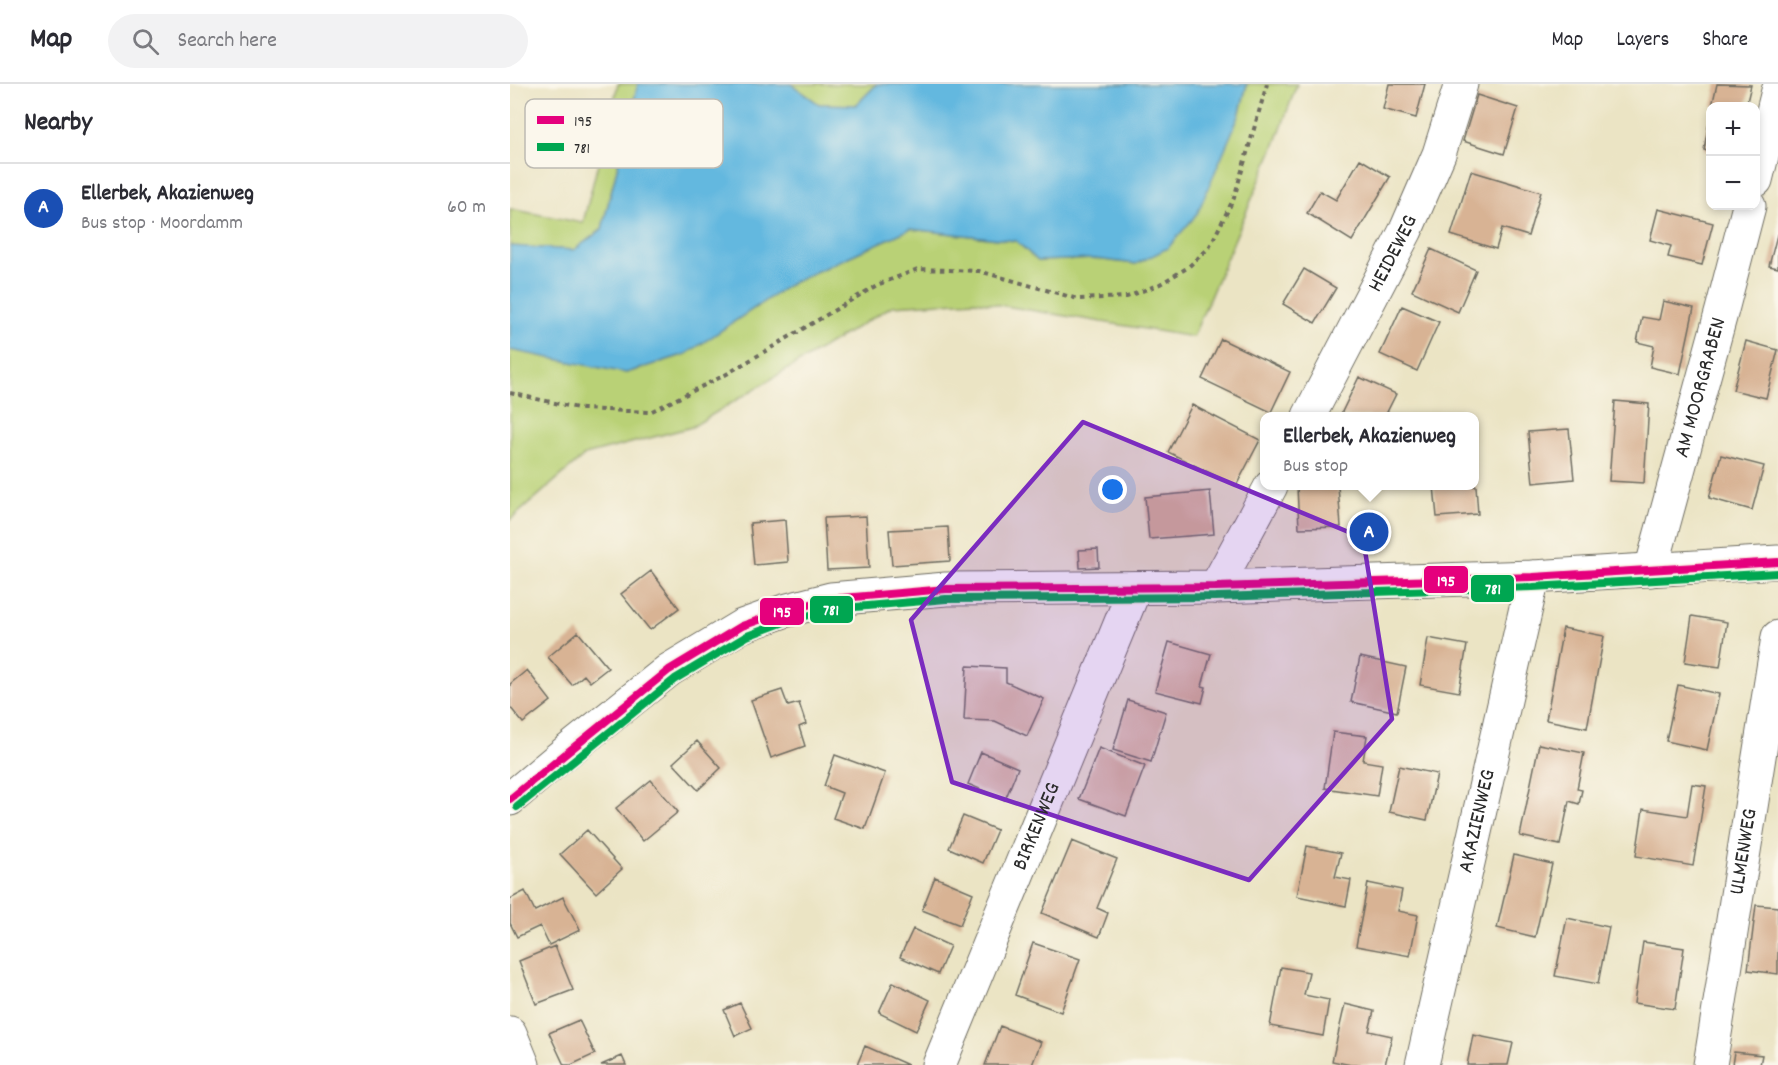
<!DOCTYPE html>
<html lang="en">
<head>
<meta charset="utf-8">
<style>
  body { margin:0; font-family:Dekko,sans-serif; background:#f2f2f3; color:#2b2b33 }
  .controls { position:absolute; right:18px; top:18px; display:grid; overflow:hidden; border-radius:12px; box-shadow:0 3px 9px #0003 }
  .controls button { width:54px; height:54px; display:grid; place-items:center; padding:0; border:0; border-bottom:2px solid #e1e1e2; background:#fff; color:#2b2b33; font:30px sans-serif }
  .you { position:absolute; left:603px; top:406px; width:21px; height:21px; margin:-15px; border:4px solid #fff; border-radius:50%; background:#1a73e8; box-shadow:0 0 0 9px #1a73e833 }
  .badge { display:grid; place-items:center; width:39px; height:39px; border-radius:50%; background:#0b8043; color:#fff; font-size:20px; font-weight:700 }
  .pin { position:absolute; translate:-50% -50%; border:3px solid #fff; box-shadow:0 2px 6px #0006 }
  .popup { position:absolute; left:750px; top:328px; width:219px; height:78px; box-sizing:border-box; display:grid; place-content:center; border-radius:12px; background:#fff; filter:drop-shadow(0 2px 4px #0005); font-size:20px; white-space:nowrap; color:#7c7c81 }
  .popup b { font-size:22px; color:#2b2b33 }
  .popup::after { content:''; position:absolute; left:50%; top:100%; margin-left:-12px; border:12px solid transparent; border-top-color:#fff }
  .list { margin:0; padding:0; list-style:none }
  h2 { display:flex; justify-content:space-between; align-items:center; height:78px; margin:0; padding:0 24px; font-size:26px }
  h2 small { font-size:20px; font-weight:400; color:#7c7c81 }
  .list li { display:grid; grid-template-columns:39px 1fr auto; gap:18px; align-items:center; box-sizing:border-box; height:90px; padding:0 24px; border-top:2px solid #e1e1e2 }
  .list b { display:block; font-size:22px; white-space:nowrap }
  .list p { margin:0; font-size:20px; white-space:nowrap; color:#7c7c81 }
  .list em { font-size:20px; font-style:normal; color:#7c7c81 }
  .icon { flex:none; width:33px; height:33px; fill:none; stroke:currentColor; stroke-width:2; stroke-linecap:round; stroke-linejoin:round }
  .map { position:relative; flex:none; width:1268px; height:981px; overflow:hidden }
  header { display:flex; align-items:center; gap:36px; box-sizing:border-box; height:84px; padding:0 30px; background:#fff; border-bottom:2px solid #e1e1e2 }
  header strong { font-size:28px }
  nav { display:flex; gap:33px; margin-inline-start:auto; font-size:21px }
  .search { width:420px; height:54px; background:#f2f2f3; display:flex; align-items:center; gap:15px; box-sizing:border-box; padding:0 21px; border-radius:33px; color:#7c7c81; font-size:22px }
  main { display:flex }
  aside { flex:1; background:#fff }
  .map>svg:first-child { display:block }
  .green { fill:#b9d176; stroke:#727e50; stroke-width:1.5 }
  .water { fill:#63b8df; stroke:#477285; stroke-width:1.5 }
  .building { fill:#d8b394 }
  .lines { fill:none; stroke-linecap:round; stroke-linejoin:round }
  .minor-casing { stroke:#6e6c61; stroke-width:35 }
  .path { stroke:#6e6c61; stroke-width:4; stroke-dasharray:4.5 4.5; stroke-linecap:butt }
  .minor { stroke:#fff; stroke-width:33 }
  .bus-1-casing { stroke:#fbf7ec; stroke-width:12 }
  .bus-2-casing { stroke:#fbf7ec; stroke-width:12 }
  .bus-1 { stroke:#e5007d; stroke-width:8 }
  .bus-2 { stroke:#00a651; stroke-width:8 }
  .marked { fill:#7b2cbf; fill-opacity:0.2; stroke:#7b2cbf; stroke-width:4.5; stroke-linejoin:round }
  .labels { text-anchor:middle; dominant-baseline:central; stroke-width:4.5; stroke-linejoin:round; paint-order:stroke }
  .street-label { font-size:22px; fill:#2b2b2b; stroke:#fbf7ec }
  .key { fill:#fbf7ec; stroke:#bdbab2; stroke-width:1.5 }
  .key-label { font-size:16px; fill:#2b2b2b }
  .line-badge { stroke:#fbf7ec; stroke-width:2 }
  .badge-label { font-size:16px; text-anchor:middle; font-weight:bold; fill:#fff }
</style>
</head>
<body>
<header>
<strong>Map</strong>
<div class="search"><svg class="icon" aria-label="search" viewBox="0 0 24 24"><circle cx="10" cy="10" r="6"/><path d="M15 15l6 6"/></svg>Search here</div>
<nav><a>Map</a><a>Layers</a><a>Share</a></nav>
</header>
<main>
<aside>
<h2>Nearby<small></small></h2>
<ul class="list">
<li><span class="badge" style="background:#1a4fb4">A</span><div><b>Ellerbek, Akazienweg</b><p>Bus stop · Moordamm</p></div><em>60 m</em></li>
</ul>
</aside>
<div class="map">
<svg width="1268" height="981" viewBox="0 0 1268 981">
  <rect width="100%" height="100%" fill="#fbf7ec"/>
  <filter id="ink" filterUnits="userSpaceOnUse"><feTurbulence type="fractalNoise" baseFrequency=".0167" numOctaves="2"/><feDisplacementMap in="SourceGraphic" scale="12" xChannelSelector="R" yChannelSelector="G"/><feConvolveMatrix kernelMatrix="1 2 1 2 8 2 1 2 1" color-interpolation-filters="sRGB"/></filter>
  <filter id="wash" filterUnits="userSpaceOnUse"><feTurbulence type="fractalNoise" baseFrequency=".008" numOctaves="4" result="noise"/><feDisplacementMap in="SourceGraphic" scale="24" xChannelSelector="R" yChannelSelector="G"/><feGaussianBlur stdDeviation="1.35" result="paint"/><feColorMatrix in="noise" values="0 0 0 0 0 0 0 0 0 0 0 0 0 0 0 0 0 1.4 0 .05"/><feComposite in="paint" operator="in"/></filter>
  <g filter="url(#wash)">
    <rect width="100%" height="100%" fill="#ebe4c4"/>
    <path class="green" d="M108 0H128L92 145 64 166 0 162V125L73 139Z
      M281 0H367L346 21 309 20Z
      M737 0H787L766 58 683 253 465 217 382 222 182 343 75 371 0 436V266L117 289 176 270 283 198 400 145 506 157 528 177 585 175 626 180 729 32Z"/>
    <path class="water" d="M128 0H281L309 20 346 21 367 0H737L729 32 687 130 658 164 626 180 585 175 528 177 506 157 400 145 283 198 176 270 116 289 0 266V162L64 166 92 145Z"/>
    <g id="blocks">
      <path class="building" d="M879 0H915L906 34 873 25Z
        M1207 0 1241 1 1236 22H1202Z
        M967 11 1008 24 994 70 953 57Z
        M1199 37H1200V68L1194 66Z
        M850 75 880 93 842 157 797 129 810 107 826 116Z
        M961 87 1031 108 1018 152 992 144 986 165 941 151Z
        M1148 125 1203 139 1192 181 1158 173 1161 162 1140 156Z
        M1267 151H1268V184L1259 182Z
        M921 165 966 186 948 228 902 207Z
        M794 185 826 204 805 239 773 220Z
        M1153 217 1184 224 1170 290 1140 283 1144 262 1127 258 1132 233 1149 236Z
        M892 222 929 238 907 287 870 270Z
        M711 255 780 288 761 328 692 295Z
        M1236 257 1268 266 1256 314 1223 306Z
        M849 293 886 310 875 332H830Z
        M1105 317 1139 320 1134 399 1099 397Z
        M682 321 750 356 726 402 658 368Z
        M1059 345 1064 395 1023 399 1018 348Z
        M1211 371 1254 382 1242 426 1199 414Z
        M787 402H828L831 443 789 444Z
        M924 402H966L968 430 927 433Z
        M700 407 704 450 639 455 635 413Z
        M356 432 359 484 317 486 314 434Z
        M275 436 278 478 244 481 240 439Z
        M438 443 440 477 382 481 379 446Z
        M588 465 589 483 570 484 569 466Z
        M141 487 169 524 140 546 111 510Z
        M1182 532 1217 538 1210 583 1175 578Z
        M1053 544 1094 552 1077 644 1036 636Z
        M68 548 98 584 80 598 74 591 62 601 38 573Z
        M918 554 957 561 949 608 910 601Z
        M659 558 701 570 692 602 696 603 692 619 645 607Z
        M850 573 896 583 887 628 841 618Z
        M457 582 496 584V598L534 615 517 652 485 637 454 636Z
        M17 586 41 617 13 639 0 623V600Z
        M1168 601 1209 610 1197 666 1156 657Z
        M272 606 278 622 289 619 296 640 289 643 295 662 261 674 241 616Z
        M618 616 656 628 641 678 603 666Z
        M823 648 857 652 853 677 872 680 867 712 815 704Z
        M187 657 211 684 188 706 163 679Z
        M1029 660 1074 669 1067 705 1072 706 1069 720 1059 717 1050 761 1010 752Z
        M589 664 635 682 616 732 569 715Z
        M471 668 508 684 495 716 458 700Z
        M325 671 375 689 355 745 323 734 332 709 314 702Z
        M889 682 927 690 917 736 879 728Z
        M141 696 168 728 133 757 106 724Z
        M1182 700 1196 702 1183 782 1126 772 1133 725 1177 732Z
        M453 732 487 746 473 779 439 764Z
        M77 746 112 785 86 809 50 770Z
        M562 757 607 775 587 824 598 829 589 853 532 829Z
        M797 762 831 769 825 793 841 796 836 822 787 812Z
        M1004 771 1042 780 1025 853 987 844Z
        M425 793 463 809 450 841 412 826Z
        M858 799 892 806 888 827 908 831 900 872 846 862Z
        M15 807 25 827 53 813 70 846 39 861 30 842 7 853 0 839V815Z
        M1246 821 1268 823V890L1238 886Z
        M1057 834 1099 843 1088 900 1045 892Z
        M403 845 440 862 428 890 390 873Z
        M1133 858 1174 864 1165 925 1124 919Z
        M523 859 570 875 551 928 505 911Z
        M45 862 63 906 26 920 9 877Z
        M771 883 799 888 794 911 819 916 813 952 760 942Z
        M383 898 420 916 406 947 369 929Z
        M230 919 242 944 225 952 214 926Z
        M835 920 864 927 859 947 882 952 875 981H841L822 977Z
        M69 936 85 970 61 981H54L39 949Z
        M490 942 531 958 522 981H475Z
        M963 951 1003 959 998 981H957Z
        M355 962 398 981H347Z
        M1224 968 1252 971 1250 981H1222Z
        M112 972 116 981H91Z"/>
    </g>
  </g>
  <g filter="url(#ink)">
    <use href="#blocks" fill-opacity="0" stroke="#6e6c61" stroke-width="1.5"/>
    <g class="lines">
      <defs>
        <g id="minor">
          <path d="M1246 96 1268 7"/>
          <path id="s1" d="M799 332 896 146 929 70 951 0"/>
          <path id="s2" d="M1141 486 1212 226 1239 122"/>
          <path d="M706 503 761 402"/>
          <path d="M0 715 49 674 159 586 232 542 274 527 321 515 436 505 706 503 1023 493 1268 478"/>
          <path d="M0 949 13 981"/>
          <path id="s3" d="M429 981 625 504"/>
          <path id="s4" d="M912 981 1023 493"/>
          <path id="s5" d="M1200 981 1268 553"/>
        </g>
      </defs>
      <use href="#minor" class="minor-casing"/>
      <path class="path" d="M0 309 72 325 140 328 215 291 367 201 408 185 469 187 568 215 617 213 650 200 677 184 699 164 724 114 757 0"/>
      <use href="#minor" class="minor"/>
      <defs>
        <path id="bus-1" d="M0 715 159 586 232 542 274 527 321 515 436 505 706 503 1023 493 1268 478"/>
        <path id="bus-2" d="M7 723 165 595 237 552 277 537 323 525 436 515 706 513 1023 503 1268 489"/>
      </defs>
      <use href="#bus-1" class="bus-1-casing"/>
      <use href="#bus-2" class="bus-2-casing"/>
      <use href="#bus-1" class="bus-1"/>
      <use href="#bus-2" class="bus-2"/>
    </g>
  </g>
  <path class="marked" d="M573 338 853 454 882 635 739 796 442 698 401 536Z"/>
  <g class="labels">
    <g class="street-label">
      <text stroke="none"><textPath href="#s1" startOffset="183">HEIDEWEG</textPath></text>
      <text stroke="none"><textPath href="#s2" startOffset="189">AM MOORGRABEN</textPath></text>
      <text stroke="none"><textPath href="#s4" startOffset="250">AKAZIENWEG</textPath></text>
      <text stroke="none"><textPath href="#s3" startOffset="258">BIRKENWEG</textPath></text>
      <text stroke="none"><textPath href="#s5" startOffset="216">ULMENWEG</textPath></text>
    </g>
  </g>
  <rect x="15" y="15" width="198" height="69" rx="9" class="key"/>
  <rect x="27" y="32" width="27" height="8" fill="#e5007d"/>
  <rect x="27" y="59" width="27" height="8" fill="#00a651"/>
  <g class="key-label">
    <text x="64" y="42">195</text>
    <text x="64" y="69">781</text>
  </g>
  <g class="line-badge">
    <rect x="913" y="481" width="46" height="29" rx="6" fill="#e5007d"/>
    <rect x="960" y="490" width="45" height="29" rx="6" fill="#00a651"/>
    <rect x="299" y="511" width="45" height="29" rx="6" fill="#00a651"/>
    <rect x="249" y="513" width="46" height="29" rx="6" fill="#e5007d"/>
  </g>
  <g class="badge-label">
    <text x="936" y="502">195</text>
    <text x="983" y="510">781</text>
    <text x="321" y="531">781</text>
    <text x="272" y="533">195</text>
  </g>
</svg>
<div class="controls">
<button>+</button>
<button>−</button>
</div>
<div class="you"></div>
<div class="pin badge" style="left:859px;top:448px;background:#1a4fb4">A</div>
<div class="popup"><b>Ellerbek, Akazienweg</b>Bus stop</div>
</div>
</main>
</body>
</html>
